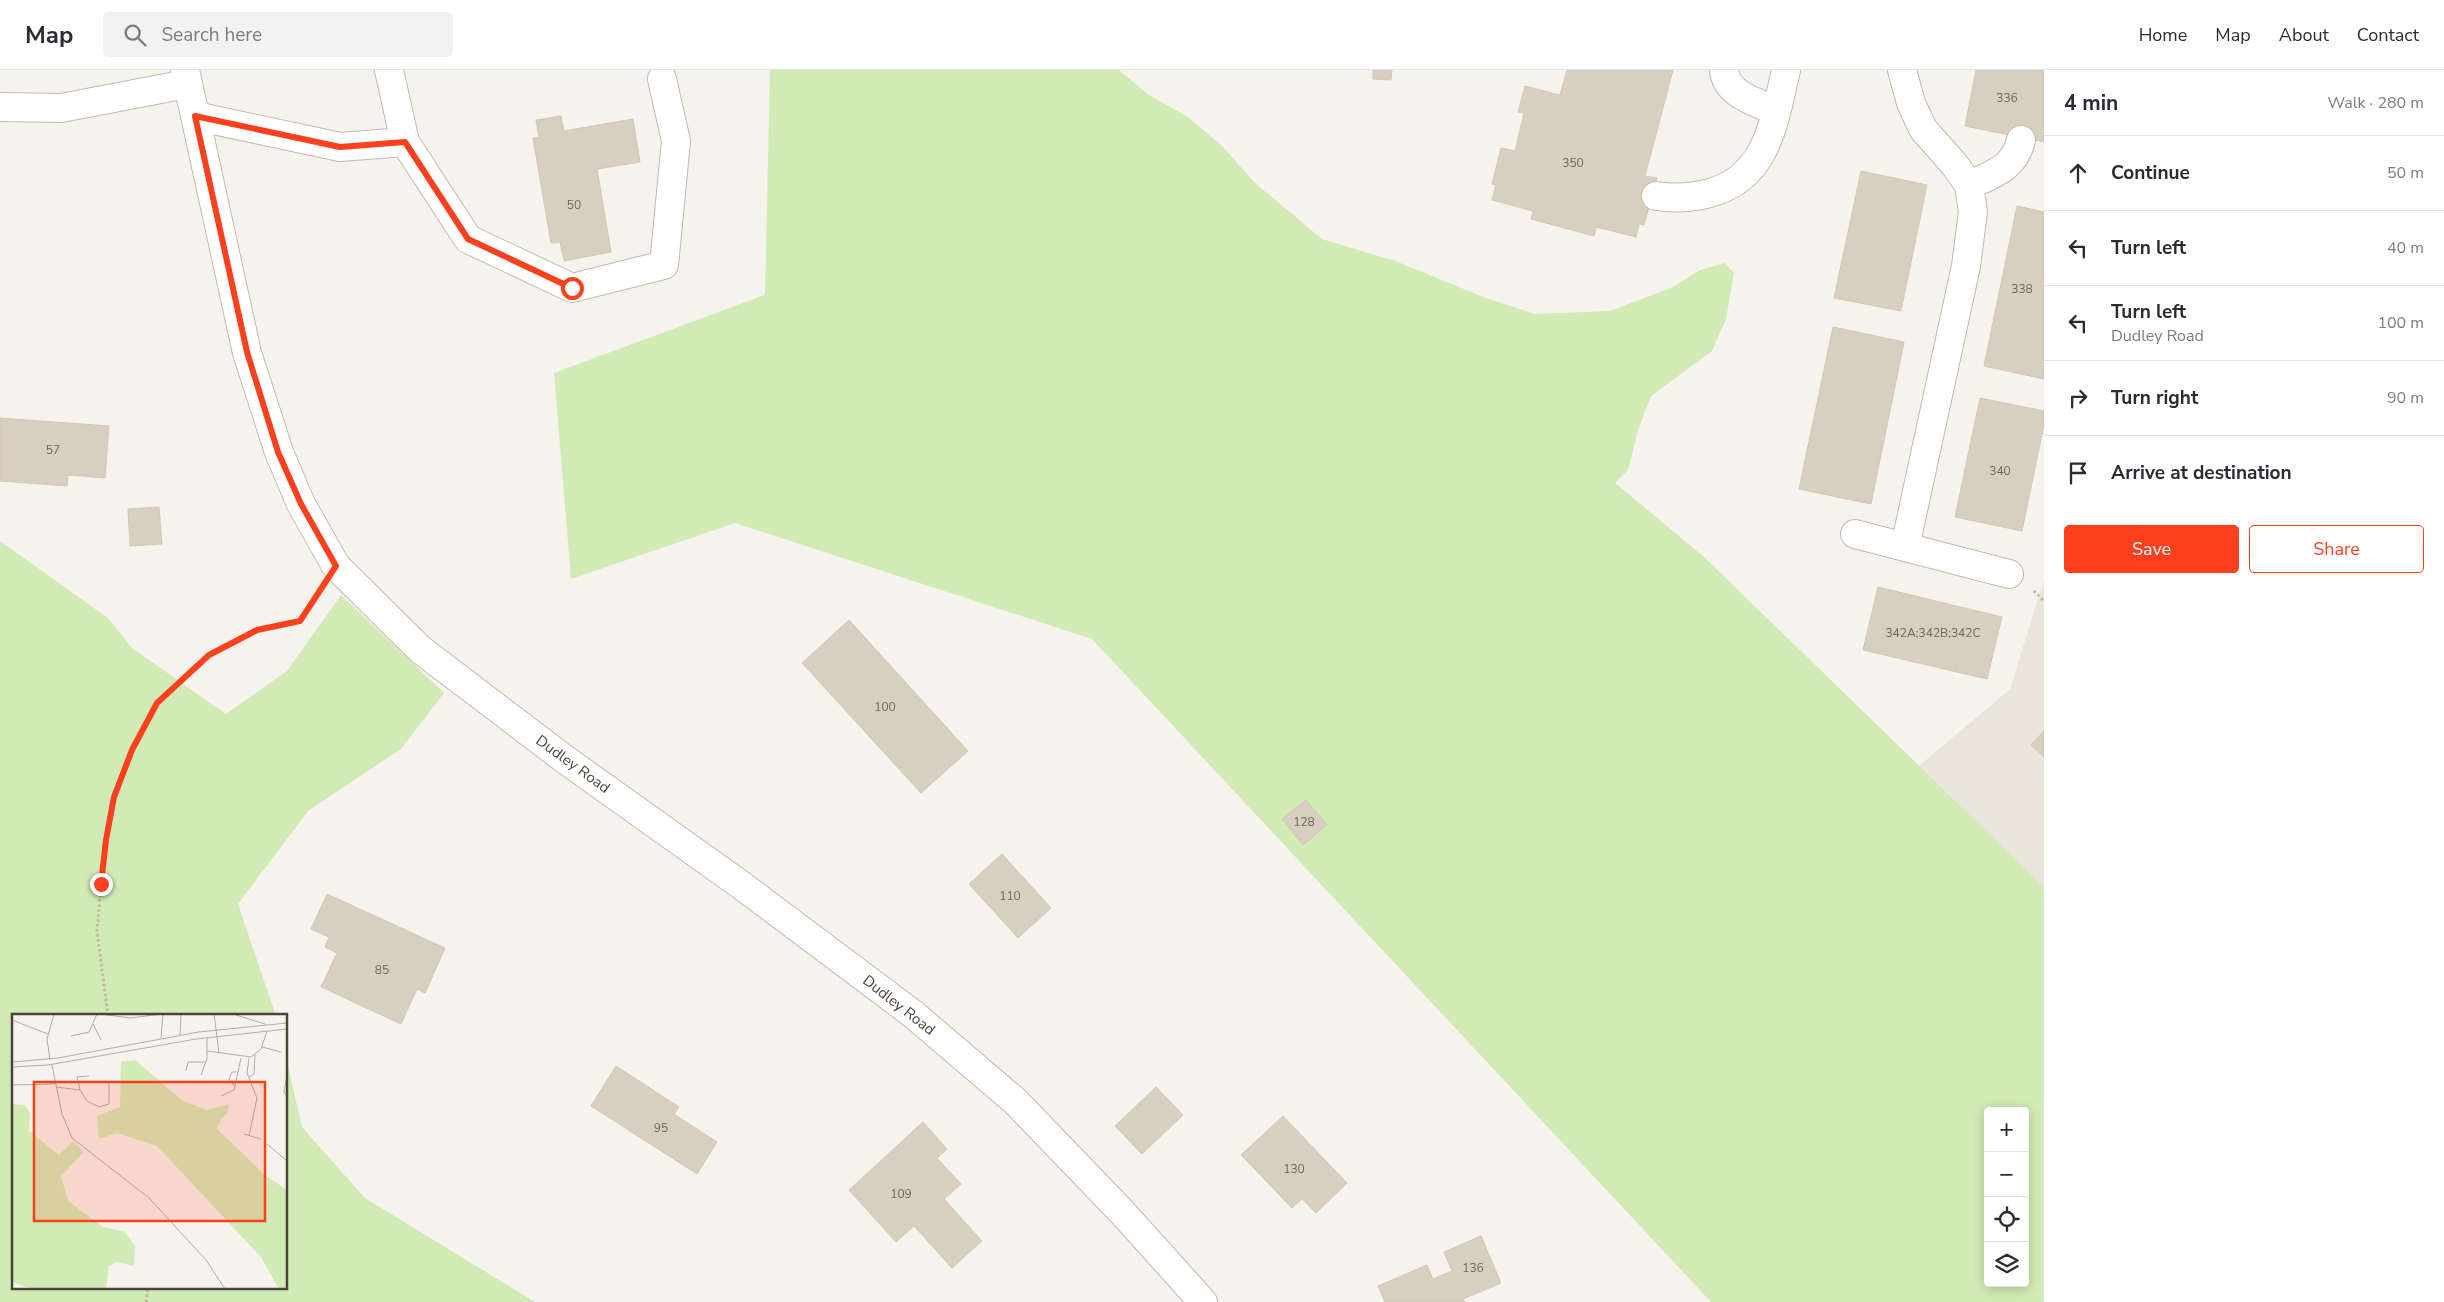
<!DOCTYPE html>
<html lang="en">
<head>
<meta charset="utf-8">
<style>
  body { margin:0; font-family:"Nunito Sans",sans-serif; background:#f2f2f3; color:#2b2b33 }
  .controls { position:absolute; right:15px; bottom:15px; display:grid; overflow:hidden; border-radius:5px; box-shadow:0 2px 12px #0003 }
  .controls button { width:45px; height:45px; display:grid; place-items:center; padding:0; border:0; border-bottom:1px solid #e1e1e2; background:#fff; color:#2b2b33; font:25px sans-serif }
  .stop { position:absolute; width:15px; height:15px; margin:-11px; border:4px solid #fc3f1d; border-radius:50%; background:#fff }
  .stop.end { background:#fc3f1d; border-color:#fff; box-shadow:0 1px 5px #0008 }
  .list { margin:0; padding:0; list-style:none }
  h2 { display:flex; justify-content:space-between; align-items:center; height:65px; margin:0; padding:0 20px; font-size:21px }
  h2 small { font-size:16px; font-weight:400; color:#7c7c81 }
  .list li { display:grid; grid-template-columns:32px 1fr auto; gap:15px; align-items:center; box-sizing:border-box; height:75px; padding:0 20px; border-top:1px solid #e1e1e2 }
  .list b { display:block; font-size:19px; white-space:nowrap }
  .list p { margin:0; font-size:16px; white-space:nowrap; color:#7c7c81 }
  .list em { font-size:16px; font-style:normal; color:#7c7c81 }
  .actions { display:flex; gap:10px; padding:15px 20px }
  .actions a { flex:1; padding:11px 0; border:1px solid #fc3f1d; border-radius:5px; text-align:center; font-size:18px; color:#fc3f1d }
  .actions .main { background:#fc3f1d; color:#fff }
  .icon { flex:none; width:28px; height:28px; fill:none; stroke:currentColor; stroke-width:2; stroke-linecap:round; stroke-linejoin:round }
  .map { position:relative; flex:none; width:2044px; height:1232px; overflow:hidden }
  header { display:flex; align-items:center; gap:30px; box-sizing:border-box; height:70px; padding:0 25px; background:#fff; border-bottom:1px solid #e1e1e2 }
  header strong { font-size:24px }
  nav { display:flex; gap:28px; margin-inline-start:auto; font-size:18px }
  .search { width:350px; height:45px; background:#f2f2f3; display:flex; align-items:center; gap:12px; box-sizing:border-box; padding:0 18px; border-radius:5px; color:#7c7c81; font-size:19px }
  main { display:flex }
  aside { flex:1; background:#fff }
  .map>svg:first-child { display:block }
  .residential { fill:#eae5da }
  .green { fill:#d2eab5; fill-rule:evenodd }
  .building { fill:#d8cfc1; stroke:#d3c7b4 }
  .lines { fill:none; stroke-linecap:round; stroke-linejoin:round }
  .minor-casing { stroke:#c2bbae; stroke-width:30 }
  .path { stroke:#c4b79f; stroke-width:3; stroke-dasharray:2.5 2.5; stroke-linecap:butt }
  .minor { stroke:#fff; stroke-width:28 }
  .route { stroke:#fc3f1d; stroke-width:6 }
  .labels { text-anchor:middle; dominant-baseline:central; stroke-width:4.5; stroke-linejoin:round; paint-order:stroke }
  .number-label { font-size:12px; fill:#6e675b }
  .street-label { font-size:15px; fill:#4b4439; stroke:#fff }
  .inset-road { fill:none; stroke:#b2ada4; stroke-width:1 }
  .view { fill:#fc3f1d; fill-opacity:0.15; stroke:#fc3f1d; stroke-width:2.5 }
  .inset-edge { fill:none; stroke:#4b4439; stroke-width:2.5 }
</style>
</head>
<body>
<header>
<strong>Map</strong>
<div class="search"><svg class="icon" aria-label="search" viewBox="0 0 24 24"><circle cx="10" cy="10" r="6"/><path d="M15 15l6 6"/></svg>Search here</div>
<nav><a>Home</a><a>Map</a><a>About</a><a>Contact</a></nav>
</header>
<main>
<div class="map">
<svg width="2044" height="1232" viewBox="0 0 2044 1232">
  <rect width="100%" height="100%" fill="#f6f3ec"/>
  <path class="residential" d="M2044 510V817L1919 696 2010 619Z"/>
  <path class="green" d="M770 0H1119L1149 25 1188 47 1223 77 1255 113 1322 169 1398 192 1483 227 1535 244 1610 241 1671 218 1700 200 1725 193 1734 203 1726 249 1712 281 1651 326 1639 357 1628 400 1615 413 1704 487 2044 817V1232H1711L1092 569 735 453 571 509 554 303 765 225ZM1988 1041H2025V1213H1988Z
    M0 471 108 548 132 578 226 644 287 601 341 525 444 623 401 679 308 741 238 834 276 946H14V1218H286V987L302 1057 365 1128 535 1232H0Z"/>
  <path class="building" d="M1373 0H1392L1391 10 1373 9Z
    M1567 0H1673L1645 106 1657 108 1644 155 1639 154 1636 167 1596 157 1594 166 1531 149 1533 141 1492 130 1496 115 1492 114 1501 78 1515 81 1524 43 1518 42 1525 16 1560 25Z
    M1976 0H2044V72L1965 56Z
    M561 46 564 61 633 49 640 92 597 99 611 182 564 191 560 172 551 173 533 68 539 67 536 50Z
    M1861 101 1927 115 1901 241 1834 228Z
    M2017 136 2044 142V309L1984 296Z
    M1833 257 1904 272 1871 434 1799 419Z
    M1980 328 2044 341V355L2022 461 1955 447Z
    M0 348 109 356 105 408 68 405 67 416 0 411Z
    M159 437 162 474 130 476 128 439Z
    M1878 517 2002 547 1987 609 1863 580Z
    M849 550 968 681 921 723 802 593Z
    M2044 661V687L2031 675Z
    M1306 730 1327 755 1303 775 1282 749Z
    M1002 784 1051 838 1018 868 969 814Z
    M327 824 445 878 425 923 417 919 401 954 321 917 337 883 325 877 329 867 311 859Z
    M616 996 679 1037 674 1044 717 1072 697 1104 591 1036Z
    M1156 1017 1183 1045 1142 1084 1115 1056Z
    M1283 1046 1347 1113 1316 1143 1302 1129 1292 1138 1241 1085Z
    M923 1052 947 1079 937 1088 961 1114 944 1129 982 1171 952 1198 914 1156 896 1172 849 1120Z
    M1481 1166 1501 1213 1463 1229 1465 1232H1385L1378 1216 1427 1195 1433 1209 1452 1201 1444 1182Z"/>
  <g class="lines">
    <defs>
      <path id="minor" d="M185 0 247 283 279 382 301 434 336 496 421 580 563 688 741 815 913 944 1015 1031 1121 1141 1203 1232
        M389 0 405 72 468 169 572 218 664 195 676 71 662 9
        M1724 0C1726 25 1757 32 1776 41
        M1902 0 1911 33 1923 59 1954 94 1969 115 1973 142 1966 196 1905 477
        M0 37 61 38 187 14
        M195 46 340 77 405 72
        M1969 115C1992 105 2015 98 2021 70
        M1656 126C1675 129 1691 128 1710 123 1768 107 1774 51 1786 0
        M1855 464 2009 504"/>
    </defs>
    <use href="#minor" class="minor-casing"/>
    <path class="path" d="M2034 521 2044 531
      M108 946 97 861 105 771 114 727 132 680 157 633 209 585 257 560 300 551 319 521
      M146 1232 148 1218"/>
    <use href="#minor" class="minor"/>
  </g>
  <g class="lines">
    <path class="route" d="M101 814 106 770 114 727 132 680 157 633 209 585 257 560 300 551 336 496 301 434 278 382 247 282 195 46 340 77 405 72 468 169 572 218"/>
  </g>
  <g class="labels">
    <g class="number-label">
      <text x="2007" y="28">336</text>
      <text x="1573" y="93">350</text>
      <text x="574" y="135">50</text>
      <text x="2022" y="219">338</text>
      <text x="53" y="380">57</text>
      <text x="2000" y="401">340</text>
      <text x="1933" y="563">342A;342B;342C</text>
      <text x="885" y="637">100</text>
      <text x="1304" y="752">128</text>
      <text x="1010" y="826">110</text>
      <text x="382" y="900">85</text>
      <text x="661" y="1058">95</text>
      <text x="1294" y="1099">130</text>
      <text x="901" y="1124">109</text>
      <text x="1473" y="1198">136</text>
    </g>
    <g class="street-label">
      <text transform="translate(573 694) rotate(36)">Dudley Road</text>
      <text transform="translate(899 935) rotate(38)">Dudley Road</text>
    </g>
  </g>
  <g transform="translate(12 944)">
    <rect width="275" height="275" fill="#f6f3ec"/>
    <path d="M123 46 171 87 195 96 217 90 215 100 209 105 205 115 253 161 275 176V275H267L249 243 145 132 105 119 87 125 85 102 108 93 109 48ZM0 90 13 91 18 98 17 117 47 141 61 127 72 138 49 162 56 187 91 213 113 218 123 232 122 252 104 248 97 252 94 275H19L0 268Z" fill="#d2eab5"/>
    <path class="inset-road" d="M89 0 118 4 149 0M202 0 207 39M221 0 253 10M0 6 36 20M81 10 89 26M168 21 169 0M59 22 77 18 85 0M149 24 151 0M250 33 269 38M195 37 239 43 249 35 255 17M237 44 235 59 245 84 237 122M38 46 35 25 42 0M0 48 46 44 187 18 275 9M40 51 50 100 60 124 137 184 194 246 213 275M0 53 36 51 184 25 275 15M174 57 176 48H194M189 61 195 45V23M275 61 272 78 275 83M77 62 65 63 68 76 75 87 87 93 97 90V69M236 64 242 60 243 41M0 71 43 70M44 73 68 76M223 73 217 65 220 58H226M209 82 222 76 229 44M232 120 249 125M255 130 275 147"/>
    <path class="view" d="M22 68H253V207H22Z"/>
    <rect width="275" height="275" class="inset-edge"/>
  </g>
</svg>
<div class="controls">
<button>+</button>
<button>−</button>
<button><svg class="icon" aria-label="locate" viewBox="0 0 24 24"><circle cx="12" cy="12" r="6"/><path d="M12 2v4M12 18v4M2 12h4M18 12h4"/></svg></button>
<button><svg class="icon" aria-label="layers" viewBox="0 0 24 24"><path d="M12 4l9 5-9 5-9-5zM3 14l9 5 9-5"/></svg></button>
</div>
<div class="stop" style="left:572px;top:218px"></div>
<div class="stop end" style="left:101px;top:814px"></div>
</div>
<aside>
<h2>4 min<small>Walk · 280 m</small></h2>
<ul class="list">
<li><svg class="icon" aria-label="ahead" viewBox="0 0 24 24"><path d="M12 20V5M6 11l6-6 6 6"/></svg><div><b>Continue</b></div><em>50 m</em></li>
<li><svg class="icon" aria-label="left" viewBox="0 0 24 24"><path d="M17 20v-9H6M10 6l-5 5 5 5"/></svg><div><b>Turn left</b></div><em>40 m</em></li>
<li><svg class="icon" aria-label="left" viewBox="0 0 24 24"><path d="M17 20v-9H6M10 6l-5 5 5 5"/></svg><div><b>Turn left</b><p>Dudley Road</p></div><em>100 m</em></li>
<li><svg class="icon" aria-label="right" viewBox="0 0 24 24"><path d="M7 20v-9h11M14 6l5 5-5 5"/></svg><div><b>Turn right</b></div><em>90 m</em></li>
<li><svg class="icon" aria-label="arrive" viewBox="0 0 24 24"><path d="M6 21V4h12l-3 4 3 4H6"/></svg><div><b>Arrive at destination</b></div></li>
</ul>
<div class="actions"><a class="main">Save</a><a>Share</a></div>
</aside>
</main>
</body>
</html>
